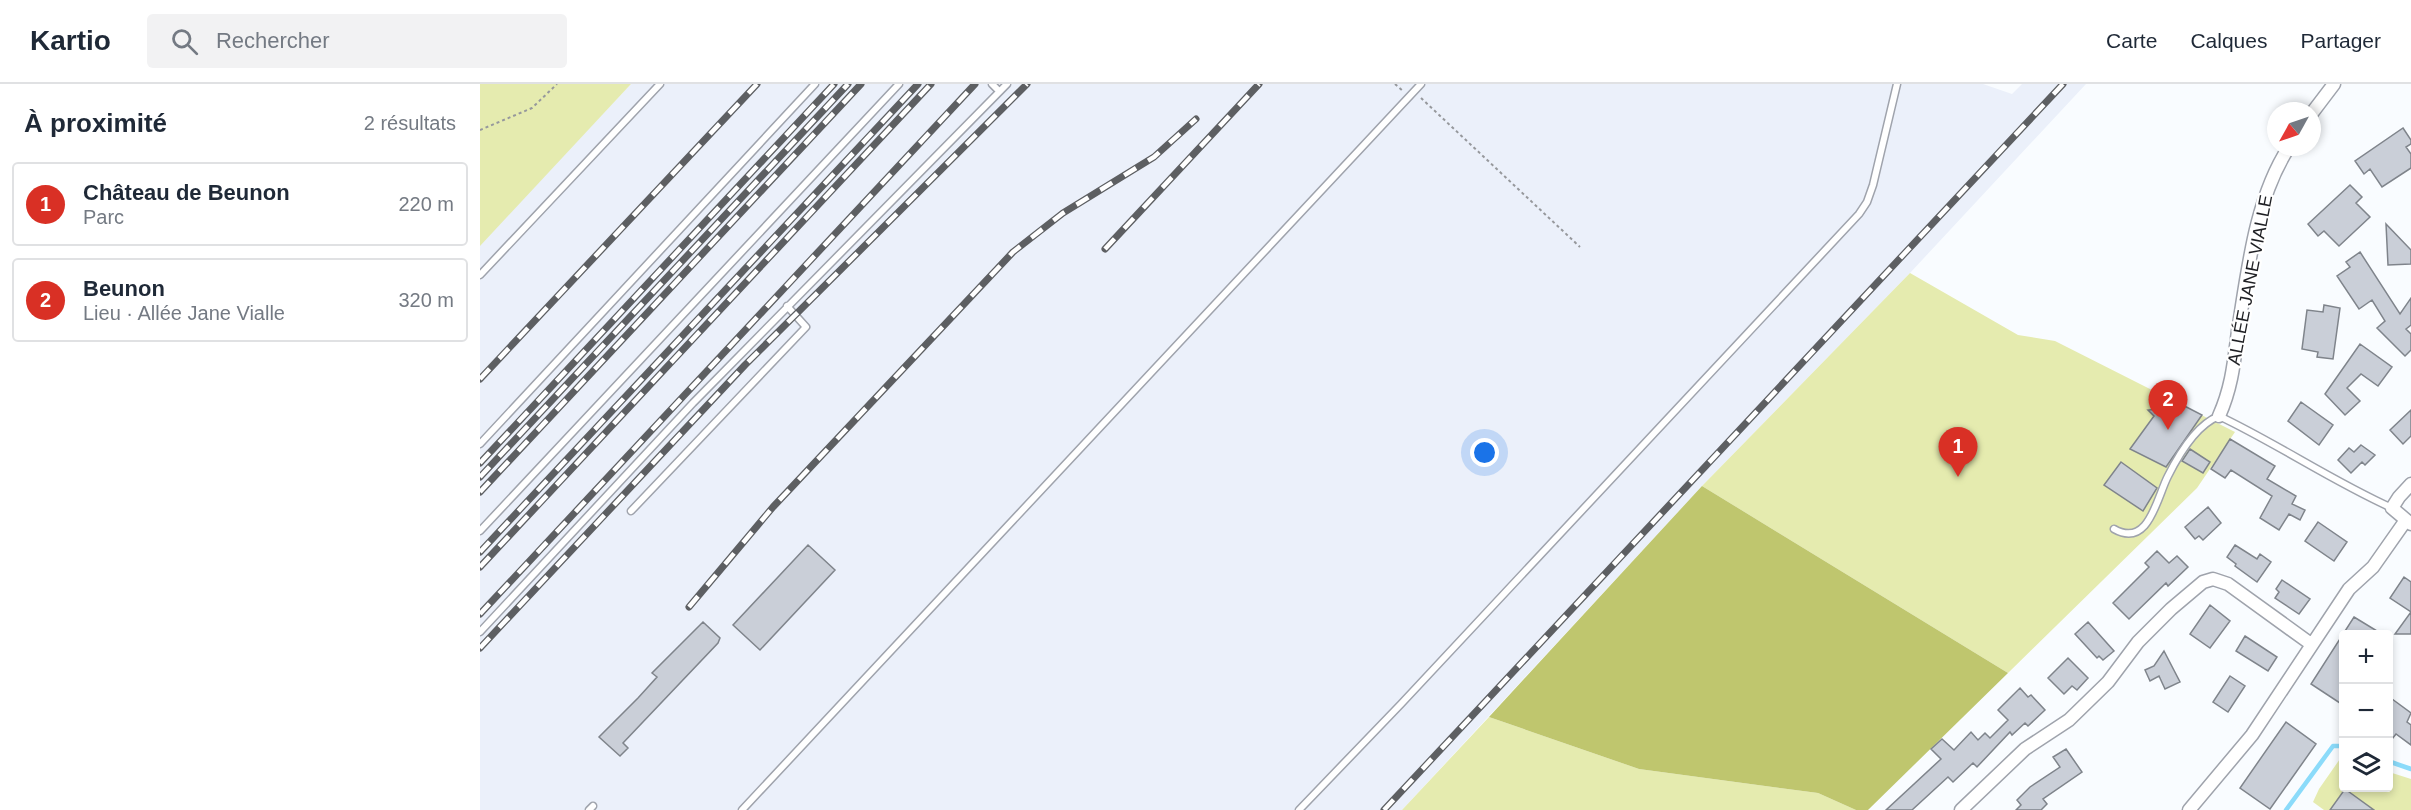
<!DOCTYPE html>
<html lang="fr">
<head>
<meta charset="utf-8">
<style>
  body { margin:0; font-family:Arial,sans-serif; background:#f2f2f3; color:#1f2937 }
  .controls { position:absolute; right:18px; bottom:18px; display:grid; overflow:hidden; border-radius:6px; box-shadow:0 3px 9px #0003 }
  .controls button { width:54px; height:54px; display:grid; place-items:center; padding:0; border:0; border-bottom:2px solid #e0e1e3; background:#fff; color:#1f2937; font:30px sans-serif }
  .compass { position:absolute; left:1787px; top:18px; width:54px; height:54px; border-radius:50%; background:#fff; box-shadow:0 3px 9px #0003; rotate:230deg }
  .you { position:absolute; left:1005px; top:369px; width:21px; height:21px; margin:-15px; border:4px solid #fff; border-radius:50%; background:#1a73e8; box-shadow:0 0 0 9px #1a73e833 }
  .badge { display:grid; place-items:center; width:39px; height:39px; border-radius:50%; background:#d93025; color:#fff; font-size:20px; font-weight:700 }
  .pin { position:absolute; translate:-50% -50px; filter:drop-shadow(0 2px 3px #0008) }
  .pin::after { content:''; position:absolute; top:32px; width:21px; height:18px; background:inherit; clip-path:polygon(0 0,100% 0,50% 100%) }
  .list { margin:0; padding:0; list-style:none }
  h2 { display:flex; justify-content:space-between; align-items:center; height:78px; margin:0; padding:0 24px; font-size:26px }
  h2 small { font-size:20px; font-weight:400; color:#747a83 }
  .list li { display:grid; grid-template-columns:39px 1fr auto; gap:18px; align-items:center; box-sizing:border-box; height:84px; margin:0 12px 12px; padding:0 12px; border:2px solid #e0e1e3; border-radius:6px }
  .list b { display:block; font-size:22px; white-space:nowrap }
  .list p { margin:0; font-size:20px; white-space:nowrap; color:#747a83 }
  .list em { font-size:20px; font-style:normal; color:#747a83 }
  .icon { flex:none; width:33px; height:33px; fill:none; stroke:currentColor; stroke-width:2; stroke-linecap:round; stroke-linejoin:round }
  .map { position:relative; flex:none; width:1931px; height:726px; overflow:hidden }
  header { display:flex; align-items:center; gap:36px; box-sizing:border-box; height:84px; padding:0 30px; background:#fff; border-bottom:2px solid #e0e1e3 }
  header strong { font-size:28px }
  nav { display:flex; gap:33px; margin-inline-start:auto; font-size:21px }
  .search { width:420px; height:54px; background:#f2f2f3; display:flex; align-items:center; gap:15px; box-sizing:border-box; padding:0 21px; border-radius:6px; color:#747a83; font-size:22px }
  main { display:flex }
  aside { flex:1; background:#fff }
  .map>svg:first-child { display:block }
  .built { fill:#ebf0fa }
  .green { fill:#e5ebaf }
  .forest { fill:#bfc66e }
  .lines { fill:none; stroke-linecap:round; stroke-linejoin:round }
  .stream { stroke:#8bdbfa; stroke-width:4.5 }
  .building { fill:#cacfd8; stroke:#7f848b; stroke-width:1.5 }
  .lane-casing { stroke:#9fa3ac; stroke-width:9 }
  .street-casing { stroke:#9fa3ac; stroke-width:15 }
  .path { stroke:#96989c; stroke-width:2; stroke-dasharray:3 3; stroke-linecap:butt }
  .lane { stroke:#fff; stroke-width:6 }
  .street { stroke:#fff; stroke-width:12 }
  .rail-casing { stroke:#5d5f62; stroke-width:7 }
  .rail { stroke:#fff; stroke-width:4.5; stroke-dasharray:14; stroke-linecap:butt }
  .labels { text-anchor:middle; dominant-baseline:central; stroke-width:4.5; stroke-linejoin:round; paint-order:stroke }
  .street-label { font-size:18px; fill:#1f2024; stroke:#fff }
</style>
</head>
<body>
<header>
<strong>Kartio</strong>
<div class="search"><svg class="icon" aria-label="search" viewBox="0 0 24 24"><circle cx="10" cy="10" r="6"/><path d="M15 15l6 6"/></svg>Rechercher</div>
<nav><a>Carte</a><a>Calques</a><a>Partager</a></nav>
</header>
<main>
<aside>
<h2>À proximité<small>2 résultats</small></h2>
<ul class="list">
<li><span class="badge">1</span><div><b>Château de Beunon</b><p>Parc</p></div><em>220 m</em></li>
<li><span class="badge">2</span><div><b>Beunon</b><p>Lieu · Allée Jane Vialle</p></div><em>320 m</em></li>
</ul>
</aside>
<div class="map">
<svg width="1931" height="726" viewBox="0 0 1931 726">
  <rect width="100%" height="100%" fill="#f9fcff"/>
  <path class="built" d="M151 0H1503L1532 10 1542 0H1606L1430 189 1222 402 922 726H0V160Z"/>
  <path class="green" d="M0 0H151L0 162Z
    M1430 189 1538 251 1575 257 1755 348 1717 404 1528 589 1222 402Z
    M1009 633 1159 685 1338 709 1376 726H922Z
    M1862 672 1864 704H1908L1909 688 1931 695V726H1844L1833 718 1839 705Z"/>
  <path class="forest" d="M1222 402 1528 589 1388 726H1376L1338 709 1159 685 1009 633Z"/>
  <g class="lines">
    <path class="stream" d="M1908 677 1931 685
      M1806 726 1853 662H1864"/>
  </g>
  <path class="building" d="M1923 44 1931 56V60L1926 63 1931 70V84L1902 103 1890 85 1884 90 1875 77Z
    M1870 101 1882 113 1876 119 1890 133 1859 162 1844 147 1838 152 1828 140Z
    M1906 140 1931 166V180L1908 181Z
    M1880 168 1920 230 1931 214V241L1926 245 1931 250V266L1925 272 1897 244 1905 237 1892 216 1879 225 1857 192 1870 183 1866 178Z
    M1844 221 1860 224 1853 275 1837 273 1838 268 1822 265 1827 226 1843 228Z
    M1880 260 1912 283 1898 302 1881 290 1867 304 1880 317 1865 331 1845 310Z
    M1689 314 1722 331 1686 383 1650 365 1674 332 1668 326 1681 325Z
    M1821 318 1853 341 1839 361 1808 337Z
    M1931 326V352L1923 360 1910 346Z
    M1750 355 1795 382 1787 395 1816 412 1812 420 1825 426 1820 436 1809 430 1799 446 1780 434 1792 412 1751 386 1745 394 1731 385Z
    M1881 361 1895 371 1885 381 1882 378 1871 389 1858 376 1869 364 1874 368Z
    M1710 365 1730 378 1723 389 1702 377Z
    M1641 378 1677 404 1663 427 1624 401Z
    M1728 423 1741 439 1723 456 1719 452 1715 455 1705 443Z
    M1838 438 1867 458 1854 477 1825 457Z
    M328 461 355 486 280 566 253 541Z
    M1755 461 1777 475 1780 470 1791 478 1777 498 1755 482 1756 480 1747 473Z
    M1677 467 1689 479 1697 472 1708 483 1688 502 1686 499 1649 535 1633 519 1669 483 1665 479Z
    M1924 493 1931 498V550H1915L1931 528 1910 514Z
    M1802 496 1830 515 1819 530 1795 514 1799 508 1796 505Z
    M1730 521 1750 537 1730 564 1710 550Z
    M1874 533 1902 550H1863V621L1831 600Z
    M223 538 240 554 238 559 143 659 148 664 140 672 119 653 158 614 177 593 172 589Z
    M1608 538 1634 567 1623 576 1619 572 1617 574 1595 550Z
    M1765 552 1797 573 1788 587 1756 567Z
    M1684 567 1700 598 1685 605 1679 592 1670 597 1665 586 1674 582Z
    M1588 574 1608 594 1597 606 1592 602 1584 610 1568 594Z
    M1750 592 1765 602 1748 628 1733 618Z
    M1540 604 1548 613 1551 611 1565 626 1548 642 1545 639 1532 651 1530 648 1497 683 1493 679 1473 698 1468 693 1432 726H1406L1461 675 1451 665 1462 655 1474 666 1491 648 1498 656 1505 649 1510 654 1528 636 1518 626Z
    M1908 612 1931 629 1927 638 1931 641V661L1916 650 1908 660Z
    M1806 638 1836 660 1790 725 1760 704Z
    M1586 665 1602 688 1563 715 1567 720 1561 726H1536L1541 721 1537 716 1550 703 1580 683 1573 673Z
    M1865 705 1894 726H1850Z"/>
  <g class="lines">
    <defs>
      <path id="lane" d="M512 0 519 7
        M0 191 180 0
        M0 360 335 0
        M151 427 326 243 307 222
        M1634 445C1669 465 1677 413 1688 392 1699 370 1716 341 1739 332 1798 360 1852 397 1912 424
        M0 447 419 0
        M0 548 213 319 527 0
        M109 726 113 722
        M262 726 941 0
        M819 726 921 620 1379 130 1387 118 1393 101 1417 0"/>
      <path id="street" d="M1832 29 1854 0
        M1739 332C1752 303 1754 278 1758 247 1768 186 1775 115 1809 63
        M1931 400 1919 413 1912 424 1931 440
        M1481 726 1545 665 1589 636 1628 598 1658 558 1691 525 1723 498 1733 495 1748 500 1831 560
        M1709 726 1772 651 1869 505 1893 483 1926 436"/>
    </defs>
    <use href="#lane" class="lane-casing"/>
    <use href="#street" class="street-casing"/>
    <path class="path" d="M915 0 923 7
      M941 14 1100 163
      M0 46 52 24 77 0"/>
    <use href="#lane" class="lane"/>
    <use href="#street" class="street"/>
    <defs>
      <path id="rail" d="M625 165 779 0
        M0 295 277 0
        M0 379 354 0
        M0 393 368 0
        M0 408 381 0
        M0 468 438 0
        M0 483 451 0
        M209 523 293 423 533 168 583 129 674 73 716 35
        M0 530 495 0
        M0 564 265 281 547 0
        M904 726 1583 0"/>
    </defs>
    <use href="#rail" class="rail-casing"/>
    <use href="#rail" class="rail"/>
  </g>
  <g class="labels">
    <g class="street-label">
      <text transform="translate(1770 196) rotate(-79)">ALLÉE JANE VIALLE</text>
    </g>
  </g>
</svg>
<div class="controls">
<button>+</button>
<button>−</button>
<button><svg class="icon" aria-label="layers" viewBox="0 0 24 24"><path d="M12 4l9 5-9 5-9-5zM3 14l9 5 9-5"/></svg></button>
</div>
<svg class="compass" viewBox="-18 -18 36 36"><path d="M0-13l5 13h-10z" fill="#e53935"/><path d="M0 13l5-13h-10z" fill="#747a83"/></svg>
<div class="you"></div>
<div class="pin badge" style="left:1478px;top:393px">1</div>
<div class="pin badge" style="left:1688px;top:346px">2</div>
</div>
</main>
</body>
</html>
